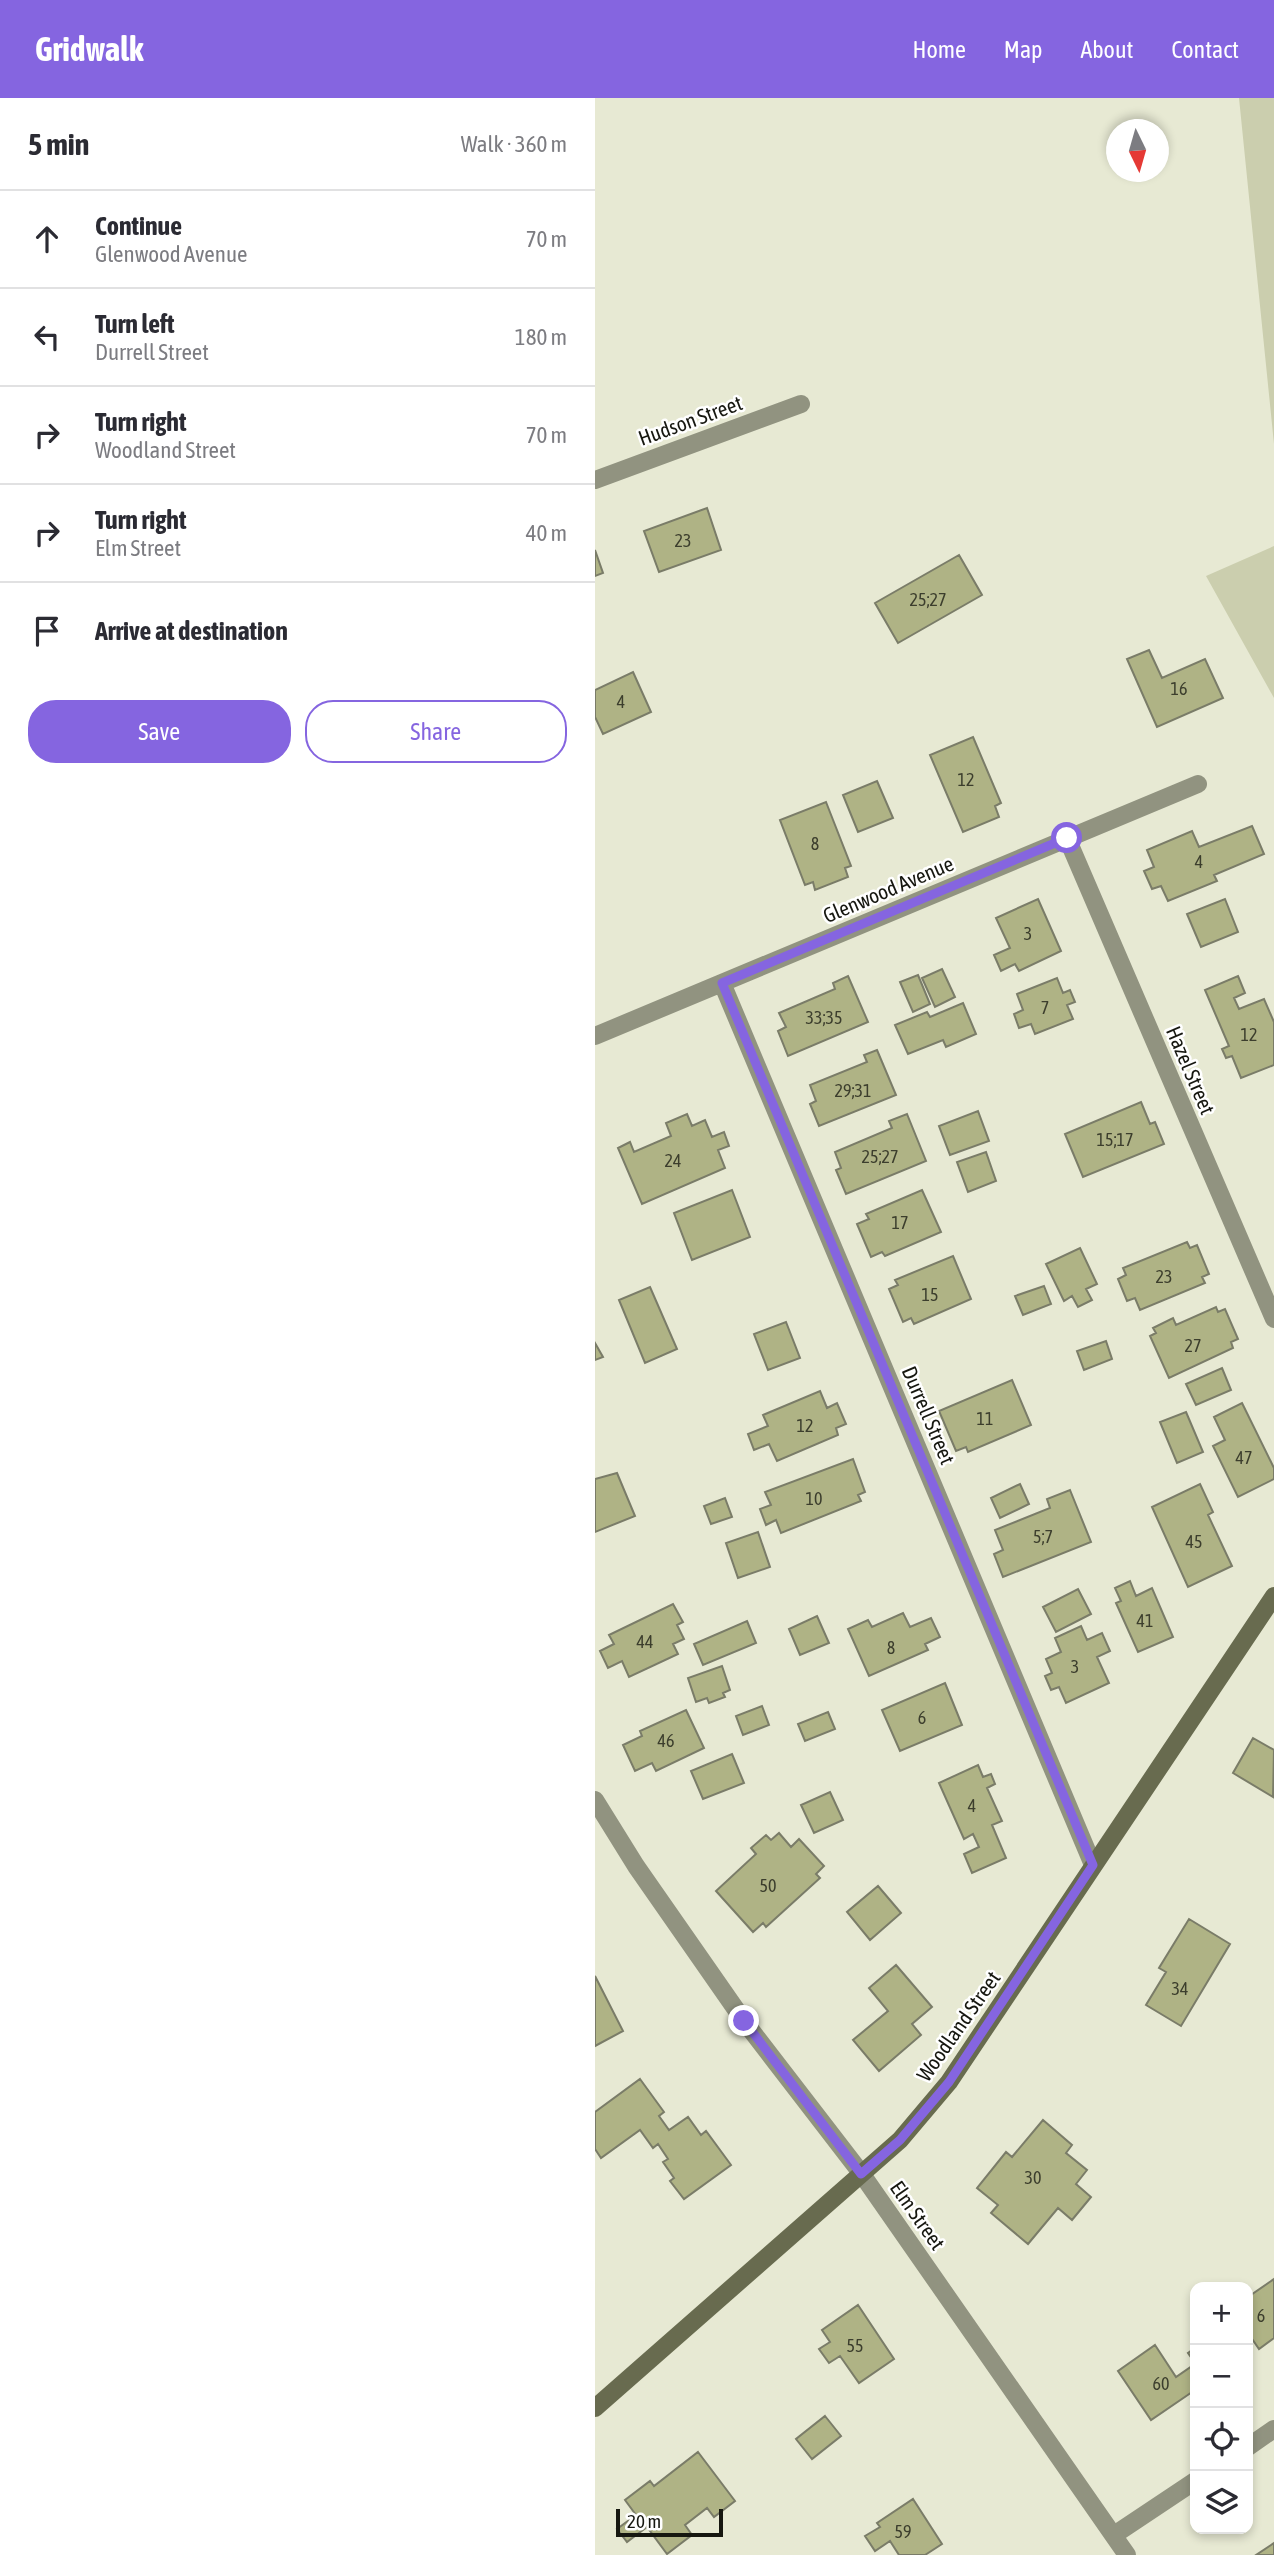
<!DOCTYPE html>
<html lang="en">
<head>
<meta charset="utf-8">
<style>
  body { margin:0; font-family:"Asap Condensed",sans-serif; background:#f7f7f7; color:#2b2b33 }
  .controls { position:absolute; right:21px; bottom:21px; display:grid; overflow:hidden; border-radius:14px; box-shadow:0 4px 10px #0003 }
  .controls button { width:63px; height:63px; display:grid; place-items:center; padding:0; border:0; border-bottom:2px solid #e1e1e2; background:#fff; color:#2b2b33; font:35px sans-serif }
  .compass { position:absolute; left:511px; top:21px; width:63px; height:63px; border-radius:50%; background:#fff; box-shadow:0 4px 10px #0003; rotate:175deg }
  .scale { position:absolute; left:21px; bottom:18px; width:107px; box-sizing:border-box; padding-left:7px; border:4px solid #161710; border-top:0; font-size:19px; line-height:24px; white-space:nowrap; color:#161710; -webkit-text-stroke:5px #fff; paint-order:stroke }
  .stop { position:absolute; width:21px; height:21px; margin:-16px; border:5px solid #8565e0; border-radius:50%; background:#fff }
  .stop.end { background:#8565e0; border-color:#fff; box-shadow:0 2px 7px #0008 }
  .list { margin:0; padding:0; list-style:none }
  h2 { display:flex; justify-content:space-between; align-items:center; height:91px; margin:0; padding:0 28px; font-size:30px }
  h2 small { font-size:23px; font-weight:400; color:#7c7c81 }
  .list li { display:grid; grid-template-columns:46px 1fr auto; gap:21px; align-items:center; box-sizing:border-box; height:98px; padding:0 28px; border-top:2px solid #e1e1e2 }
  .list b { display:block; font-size:26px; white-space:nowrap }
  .list p { margin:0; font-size:23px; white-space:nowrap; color:#7c7c81 }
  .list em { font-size:23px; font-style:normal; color:#7c7c81 }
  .actions { display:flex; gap:14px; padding:21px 28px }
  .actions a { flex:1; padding:16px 0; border:2px solid #8565e0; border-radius:28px; text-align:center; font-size:24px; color:#8565e0 }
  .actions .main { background:#8565e0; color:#fff }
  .icon { flex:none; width:38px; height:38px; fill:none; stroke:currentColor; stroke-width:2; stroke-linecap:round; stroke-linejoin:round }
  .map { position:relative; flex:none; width:679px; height:2457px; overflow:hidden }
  header { display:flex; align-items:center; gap:42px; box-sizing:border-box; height:98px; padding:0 35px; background:#8565e0; color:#fff }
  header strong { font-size:33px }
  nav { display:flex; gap:38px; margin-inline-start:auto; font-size:24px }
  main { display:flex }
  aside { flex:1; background:#fff }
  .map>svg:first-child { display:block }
  .green { fill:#cbceae }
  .building { fill:#afb385; stroke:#7a7c68; stroke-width:2 }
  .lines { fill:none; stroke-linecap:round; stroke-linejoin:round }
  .minor { stroke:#919380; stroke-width:18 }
  .tertiary { stroke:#919380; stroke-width:18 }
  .secondary { stroke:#686b4f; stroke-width:18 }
  .route { stroke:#8565e0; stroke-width:9 }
  .labels { text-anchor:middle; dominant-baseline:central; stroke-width:5; stroke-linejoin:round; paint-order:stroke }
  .number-label { font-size:18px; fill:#3c3e2d }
  .street-label { font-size:21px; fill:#161710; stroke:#fff }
</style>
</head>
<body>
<header>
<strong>Gridwalk</strong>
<nav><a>Home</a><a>Map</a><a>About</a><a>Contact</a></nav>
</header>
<main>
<aside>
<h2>5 min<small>Walk · 360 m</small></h2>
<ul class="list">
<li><svg class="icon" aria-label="ahead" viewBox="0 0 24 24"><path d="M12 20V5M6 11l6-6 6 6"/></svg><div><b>Continue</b><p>Glenwood Avenue</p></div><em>70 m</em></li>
<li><svg class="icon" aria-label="left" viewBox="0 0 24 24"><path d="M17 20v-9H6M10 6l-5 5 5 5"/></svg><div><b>Turn left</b><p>Durrell Street</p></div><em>180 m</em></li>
<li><svg class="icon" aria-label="right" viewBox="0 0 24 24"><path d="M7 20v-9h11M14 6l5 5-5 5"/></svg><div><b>Turn right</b><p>Woodland Street</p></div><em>70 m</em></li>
<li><svg class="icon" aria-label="right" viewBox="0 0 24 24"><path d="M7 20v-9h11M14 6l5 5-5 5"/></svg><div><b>Turn right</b><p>Elm Street</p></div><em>40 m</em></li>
<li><svg class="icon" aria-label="arrive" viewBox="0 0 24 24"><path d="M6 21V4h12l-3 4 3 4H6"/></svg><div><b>Arrive at destination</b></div></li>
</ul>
<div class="actions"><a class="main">Save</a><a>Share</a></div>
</aside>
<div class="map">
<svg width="679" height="2457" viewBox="0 0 679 2457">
  <rect width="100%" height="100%" fill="#e7e9d3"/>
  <path class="green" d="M644 0H679V346Z
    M679 448V600L611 478Z"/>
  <path class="building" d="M112 410 126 452 64 474 49 433Z
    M0 452 8 475 0 478Z
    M364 457 387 497 303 545 280 505Z
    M554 552 567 580 610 561 628 600 562 629 532 561Z
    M38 574 56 614 8 636 0 619V592Z
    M378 639 406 705 400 708 404 719 368 734 335 657Z
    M282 683 298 720 263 734 248 697Z
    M231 704 256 768 250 770 253 779 220 792 218 784 210 787 185 722Z
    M657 728 669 756 619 777 622 783 573 803 566 788 557 791 549 773 559 769 552 752 597 733 604 749Z
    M443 801 466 853 424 873 420 866 406 873 399 857 415 850 401 820Z
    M630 801 643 834 606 849 592 816Z
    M347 871 360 899 340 909 327 880Z
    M323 877 335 906 318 914 305 884Z
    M253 878 273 924 193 958 183 933 191 929 184 915 240 891 238 885Z
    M643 878 650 895 639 900 644 911 669 901 679 924V967L646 980 637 958 631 960 627 951 634 948 610 892Z
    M462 880 468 895 475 892 480 904 472 907 478 921 440 936 436 926 424 930 419 916 428 912 422 896Z
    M368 905 381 936 351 949 348 942 313 956 300 927 332 914 335 919Z
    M282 952 301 997 224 1028 215 1006 221 1003 215 987 272 964 269 957Z
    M546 1004 555 1026 560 1024 569 1046 488 1079 470 1036Z
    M383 1013 394 1043 355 1057 344 1028Z
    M92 1016 97 1028 110 1022 117 1039 129 1034 134 1048 123 1052 130 1070 47 1106 23 1050 35 1044 39 1054 76 1038 71 1025Z
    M312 1016 331 1063 251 1096 241 1072 246 1070 240 1054 297 1030 294 1023Z
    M391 1054 401 1083 373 1094 362 1064Z
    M137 1092 155 1139 97 1162 79 1115Z
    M327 1092 346 1134 290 1158 287 1154 276 1159 262 1126 274 1121 271 1116Z
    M592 1144 595 1150 602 1147 614 1176 607 1179 610 1185 545 1212 540 1200 532 1203 523 1181 531 1177 528 1170Z
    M485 1150 502 1186 491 1191 497 1202 483 1209 477 1198 469 1203 451 1166Z
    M358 1158 376 1201 319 1226 316 1220 308 1224 294 1191 303 1187 300 1182Z
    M449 1188 456 1206 428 1217 420 1198Z
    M55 1189 82 1251 50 1265 24 1202Z
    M621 1209 623 1214 630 1211 643 1241 636 1244 638 1250 574 1280 555 1238 561 1235 558 1230 578 1220 581 1227Z
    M191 1224 205 1260 173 1272 159 1236Z
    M511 1243 517 1261 489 1272 482 1253Z
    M0 1245 8 1259 0 1262Z
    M627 1270 636 1292 601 1307 591 1286Z
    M417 1282 436 1327 373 1354 371 1349 361 1353 344 1313Z
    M225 1293 232 1310 242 1305 251 1326 241 1330 243 1337 182 1363 174 1346 159 1352 153 1336 173 1328 168 1317Z
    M647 1305 679 1370V1381L643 1399 618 1348 630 1342 619 1319Z
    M591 1314 608 1354 582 1365 565 1324Z
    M258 1361 270 1394 263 1397 266 1403 186 1435 181 1422 171 1427 165 1411 176 1407 170 1394Z
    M22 1375 40 1418 0 1434V1381Z
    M425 1386 434 1406 405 1420 396 1400Z
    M605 1386 618 1414 613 1417 637 1468 593 1489 557 1409Z
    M475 1392 496 1444 408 1479 399 1456 408 1452 400 1432 455 1410 452 1401Z
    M130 1400 137 1419 116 1426 109 1408Z
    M163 1434 175 1469 143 1480 131 1445Z
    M535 1483 541 1498 557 1490 578 1539 543 1554 521 1505 526 1503 520 1490Z
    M483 1491 496 1516 461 1534 448 1509Z
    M78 1506 88 1524 82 1527 89 1541 78 1546 83 1556 34 1579 27 1563 13 1570 5 1553 19 1546 14 1537Z
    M308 1515 315 1529 336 1520 345 1539 330 1546 333 1552 274 1578 253 1531 273 1522 277 1529Z
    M222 1518 234 1545 205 1557 194 1531Z
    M152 1523 161 1545 108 1567 99 1546Z
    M486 1528 492 1542 507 1535 515 1553 502 1559 514 1585 471 1605 464 1589 456 1592 450 1578 457 1575 451 1561 466 1554 460 1540Z
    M127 1568 135 1592 128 1595 130 1599 114 1605 112 1600 101 1604 93 1580Z
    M350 1585 367 1627 305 1653 287 1612Z
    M167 1608 174 1627 148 1637 141 1618Z
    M91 1612 109 1650 61 1673 57 1665 40 1673 28 1647 47 1638 45 1633Z
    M233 1614 240 1631 210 1643 203 1626Z
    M658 1640 679 1652 678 1699 638 1675Z
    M137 1656 149 1685 108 1701 96 1673Z
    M383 1667 388 1679 396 1676 400 1686 392 1690 407 1723 397 1727 411 1760 377 1775 369 1756 384 1749 378 1736 369 1741 344 1685Z
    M235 1694 248 1722 219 1735 206 1707Z
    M184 1735 196 1749 204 1741 229 1768 221 1776 225 1780 171 1829 168 1825 158 1834 121 1793 161 1756 156 1750 171 1737 176 1742Z
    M283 1788 306 1815 275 1842 252 1814Z
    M594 1821 635 1846 586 1928 551 1907 571 1874 564 1870Z
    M301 1867 337 1909 317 1926 326 1937 284 1973 258 1942 293 1913 274 1890Z
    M0 1878 28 1933 0 1948Z
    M45 1981 69 2014 64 2018 74 2032 93 2019 106 2037 111 2033 136 2067 89 2101 75 2083 79 2080 68 2064 73 2061 63 2046 58 2050 45 2032 6 2060 0 2051V2014Z
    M448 2022 477 2047 471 2055 492 2072 481 2086 496 2099 477 2122 463 2110 433 2146 396 2115 403 2107 382 2090 411 2054 417 2059Z
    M679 2181V2240L664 2251 653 2235V2199Z
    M263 2207 299 2261 264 2285 245 2258 234 2265 224 2251 235 2244 227 2232Z
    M560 2247 581 2279 600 2266V2292L556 2322 523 2273Z
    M600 2250V2265L593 2255Z
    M230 2318 246 2338 217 2361 201 2341Z
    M103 2354 140 2403 119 2419 112 2410 90 2427 97 2437 72 2456 52 2429 32 2444 22 2431 41 2417 30 2402 55 2383 59 2388Z
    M318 2401 347 2446 330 2457H304L295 2443 280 2453 270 2438 285 2429 282 2425Z
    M679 2445V2457H661Z"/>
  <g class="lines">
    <path class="minor" d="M0 382 206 306
      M472 740 679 1221
      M127 885 498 1767
      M0 938 603 686
      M653 2349 679 2331
      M519 2437 600 2383"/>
    <path class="tertiary" d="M0 1702 41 1768 149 1923 266 2075 532 2457"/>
    <path class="secondary" d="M0 2310 305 2042 354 1984 679 1498"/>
  </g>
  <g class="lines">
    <path class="route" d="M149 1923 266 2076 305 2042 354 1984 498 1767 127 885 472 740"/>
  </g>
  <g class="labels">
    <g class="number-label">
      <text x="88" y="442">23</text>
      <text x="333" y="501">25;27</text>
      <text x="584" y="590">16</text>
      <text x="26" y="603">4</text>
      <text x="371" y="681">12</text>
      <text x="220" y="745">8</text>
      <text x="604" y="763">4</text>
      <text x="433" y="835">3</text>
      <text x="450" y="909">7</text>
      <text x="229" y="919">33;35</text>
      <text x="654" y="936">12</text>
      <text x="258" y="992">29;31</text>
      <text x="520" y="1041">15;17</text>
      <text x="285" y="1058">25;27</text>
      <text x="78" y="1062">24</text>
      <text x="305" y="1124">17</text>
      <text x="569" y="1178">23</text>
      <text x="335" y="1196">15</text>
      <text x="598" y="1247">27</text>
      <text x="390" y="1320">11</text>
      <text x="210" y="1327">12</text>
      <text x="649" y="1359">47</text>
      <text x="219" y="1400">10</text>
      <text x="448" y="1438">5;7</text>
      <text x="599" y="1443">45</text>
      <text x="550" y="1522">41</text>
      <text x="50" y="1543">44</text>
      <text x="296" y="1549">8</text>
      <text x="480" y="1568">3</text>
      <text x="327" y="1619">6</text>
      <text x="71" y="1642">46</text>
      <text x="377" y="1707">4</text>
      <text x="173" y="1787">50</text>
      <text x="585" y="1890">34</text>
      <text x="438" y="2079">30</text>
      <text x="666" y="2217">6</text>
      <text x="260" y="2247">55</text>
      <text x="566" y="2285">60</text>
      <text x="308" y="2433">59</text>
    </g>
    <g class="street-label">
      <text transform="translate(95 322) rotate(-20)">Hudson Street</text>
      <text transform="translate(293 791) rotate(-23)">Glenwood Avenue</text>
      <text transform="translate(596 972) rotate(67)">Hazel Street</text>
      <text transform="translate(334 1317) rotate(67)">Durrell Street</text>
      <text transform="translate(363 1928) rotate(-55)">Woodland Street</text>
      <text transform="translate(323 2117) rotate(55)">Elm Street</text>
    </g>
  </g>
</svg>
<div class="controls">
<button>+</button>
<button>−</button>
<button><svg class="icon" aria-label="locate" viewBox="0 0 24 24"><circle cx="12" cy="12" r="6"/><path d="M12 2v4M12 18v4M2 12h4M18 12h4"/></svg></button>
<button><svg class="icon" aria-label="layers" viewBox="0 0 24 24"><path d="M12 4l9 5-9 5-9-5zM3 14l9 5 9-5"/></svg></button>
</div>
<svg class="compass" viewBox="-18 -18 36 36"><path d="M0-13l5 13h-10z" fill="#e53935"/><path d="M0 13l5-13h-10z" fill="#7c7c81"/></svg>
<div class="scale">20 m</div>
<div class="stop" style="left:472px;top:740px"></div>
<div class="stop end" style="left:149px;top:1923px"></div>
</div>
</main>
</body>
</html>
